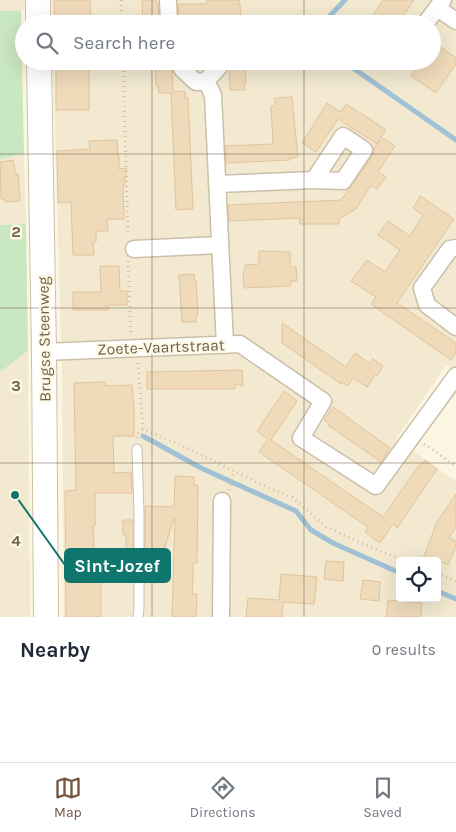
<!DOCTYPE html>
<html lang="en">
<head>
<meta charset="utf-8">
<style>
  body { margin:0; font-family:Karla,sans-serif; background:#f6f6f7; color:#1f2937 }
  .controls { position:absolute; right:15px; bottom:15px; display:grid; overflow:hidden; border-radius:5px; box-shadow:0 5px 20px #0002 }
  .controls button { width:45px; height:45px; display:grid; place-items:center; padding:0; border:0; border-bottom:1px solid #e0e1e3; background:#fff; color:#1f2937; font:25px sans-serif }
  .list { margin:0; padding:0; list-style:none }
  h2 { display:flex; justify-content:space-between; align-items:center; height:65px; margin:0; padding:0 20px; font-size:21px }
  h2 small { font-size:16px; font-weight:400; color:#747a83 }
  .icon { flex:none; width:28px; height:28px; fill:none; stroke:currentColor; stroke-width:2; stroke-linecap:round; stroke-linejoin:round }
  .map { position:relative; flex:none; width:456px; height:617px; overflow:hidden }
  .search { position:absolute; background:#fff; box-shadow:0 5px 20px #0002; left:15px; right:15px; top:15px; height:55px; display:flex; align-items:center; gap:12px; box-sizing:border-box; padding:0 18px; border-radius:28px; color:#747a83; font-size:19px }
  .sheet { height:145px; background:#fff }
  nav { display:flex; justify-content:space-around; align-items:center; box-sizing:border-box; height:70px; border-top:1px solid #e0e1e3; background:#fff; font-size:14px; color:#747a83 }
  nav a { display:grid; justify-items:center; gap:2px }
  nav .on { color:#765540 }
  .map>svg:first-child { display:block }
  .residential { fill:#f2e9d0; fill-rule:evenodd }
  .green { fill:#c9e7c1 }
  .lines { fill:none; stroke-linecap:round; stroke-linejoin:round }
  .stream { stroke:#9ec1d5; stroke-width:5 }
  .building { fill:#efdaba; stroke:#e1c49b }
  .service-casing { stroke:#cbbfa9; stroke-width:11 }
  .minor-casing { stroke:#cbbfa9; stroke-width:19 }
  .secondary-casing { stroke:#cec0a7; stroke-width:26 }
  .path { stroke:#d4be9e; stroke-width:3; stroke-dasharray:1 4; stroke-linecap:butt }
  .service { stroke:#fff; stroke-width:9 }
  .minor { stroke:#fff; stroke-width:16 }
  .secondary { stroke:#fff; stroke-width:24 }
  .grid { fill:none; stroke:#716049; stroke-width:1; stroke-opacity:0.55 }
  .labels { text-anchor:middle; dominant-baseline:central; stroke-width:4.5; stroke-linejoin:round; paint-order:stroke }
  .street-label { font-size:16px; fill:#716049; stroke:#fefae7 }
  .grid-label { font-size:16px; text-anchor:middle; font-weight:bold; fill:#716049; stroke:#fefae7; stroke-width:4.5; stroke-linejoin:round; paint-order:stroke }
  .leader { fill:none; stroke:#0f766e; stroke-width:2 }
  .callout-dot { fill:#0f766e; stroke:#fefae7; stroke-width:2 }
  .callout { fill:#0f766e; stroke:#0f766e; stroke-width:2 }
  .callout-label { font-size:18px; text-anchor:middle; font-weight:bold; fill:#fff }
</style>
</head>
<body>
<div class="map">
<svg width="456" height="617" viewBox="0 0 456 617">
  <rect width="100%" height="100%" fill="#fbf6e1"/>
  <path class="residential" d="M0 0H456V372L446 365 396 439 456 481V617H64L62 373 53 61H432V24H52V4L38 5 21 11H0ZM400 561H437V598H400Z
    M24 154 26 224 0 225V159Z
    M28 351 30 617H0V372Z"/>
  <path class="green" d="M0 11H21L24 154 0 159Z
    M26 224 28 351 0 372V225Z"/>
  <g class="lines">
    <path class="stream" d="M322 24 345 0
      M343 61 456 140
      M143 436 201 468 296 511 311 530 333 543 400 573
      M437 591 456 599"/>
  </g>
  <path class="building" d="M54 0H90L91 24H55Z
    M142 0H156V3H158L159 24H143Z
    M207 0H240L237 4H240L241 24H227V19L185 21V19H179L178 4H207Z
    M383 0H414L398 24H367Z
    M438 45 456 58V64L436 93 411 76 420 61H432V53Z
    M56 61H89V110H56Z
    M155 61H172L173 92 185 91V98H188L193 209 176 210 171 93H159L158 86H156Z
    M229 61H245L246 83H244L245 90H230Z
    M292 97 298 157 290 158V160L226 163 225 146 273 144 271 106H275V98Z
    M327 103 341 112 346 104 367 117 386 130 381 137 395 146 378 172 386 177 377 189 371 185 356 209 339 219V224H300L299 218 229 221 228 205 341 200 351 187 372 156 374 149 380 139 377 144 338 119 316 152 302 143Z
    M117 140 118 156H119V169L127 168 123 189 124 219H107L108 231H96V242H93L94 255H73L71 202 58 203 57 151 90 149 89 141Z
    M13 160 16 174H18L20 201 5 202 4 199H1L0 162Z
    M420 196 454 219 397 303 456 343V353L451 360 371 304 376 297 351 281 367 260 385 272 400 250 378 235 388 221 410 236 423 215 413 208Z
    M259 251 290 252V267H296L297 281H291L290 286 244 288 243 272 245 271V265L259 264Z
    M100 266H119L120 291H127V305H108V310H73V292H101Z
    M194 274 195 281H196L198 315H196V322H182L179 275Z
    M282 323 346 367 355 353 369 363 373 359 383 366 377 376 375 375 367 387 353 378 348 386 342 382 341 384 282 343Z
    M242 370 243 386 235 384V388L234 389H147V372Z
    M105 382V386L132 385 134 408V436H113L114 473 131 472 132 493H95V526H93L95 566H101V617H66L65 491 76 490 74 383Z
    M284 391 297 401 271 440 383 517 419 465 421 466 425 460 437 469 397 528 393 524 380 543 365 532 368 527 259 452 268 439 257 431Z
    M333 407 390 448 381 462 328 425 329 424 324 420Z
    M175 476 194 477V485H198L197 563H193V576L192 594H197L196 617H172L175 518H174L156 576H145V506L174 507Z
    M456 494V527L449 538 456 541V547L448 565 439 561H422L437 522Z
    M123 520H133V575H126V535H123Z
    M326 561 344 562 343 581 324 579Z
    M281 574 317 577 314 604 283 602 282 617H246L248 598 279 600Z
    M363 580 380 582 379 601 360 599Z
    M388 600 422 603 421 617H386Z"/>
  <g class="lines">
    <defs>
      <path id="service" d="M137 449 139 514V608L138 617"/>
      <path id="minor" d="M168 0 169 24
        M437 8 456 21
        M425 24 443 0
        M182 61V69L196 82 206 81
        M219 61V67L206 81 213 95 225 345
        M217 184 314 180 343 136 364 150 343 181 314 180
        M456 248 450 249 422 288 427 305 456 327
        M134 249 220 245
        M44 352 240 344 323 401 301 438 376 486 456 376
        M221 617 222 501"/>
      <path id="secondary" d="M38 0V24
        M39 61 44 352 46 617"/>
    </defs>
    <use href="#service" class="service-casing"/>
    <use href="#minor" class="minor-casing"/>
    <use href="#secondary" class="secondary-casing"/>
    <path class="path" d="M121 0 122 24
      M123 61 128 235
      M128 261 131 335
      M138 363 143 429 185 447 269 488 292 497 326 527 368 546 405 561
      M137 438V434L143 429
      M424 444 456 466
      M229 490 234 472
      M437 573 456 581"/>
    <use href="#service" class="service"/>
    <use href="#minor" class="minor"/>
    <use href="#secondary" class="secondary"/>
  </g>
  <path class="grid" d="M152 0V24M304 0V24M152 61V617M304 61V617M0 154H456M0 308H456M0 463H456"/>
  <g class="labels">
    <g class="street-label">
      <text transform="translate(44 339) rotate(-91)">Brugse Steenweg</text>
      <text transform="translate(161 347) rotate(-2)">Zoete-Vaartstraat</text>
    </g>
  </g>
  <g class="grid-label">
    <text x="16" y="237">2</text>
    <text x="16" y="391">3</text>
    <text x="16" y="546">4</text>
  </g>
  <path class="leader" d="M15 495L65 565"/>
  <circle class="callout-dot" cx="15" cy="495" r="5"/>
  <rect class="callout" x="65" y="549" width="105" height="33" rx="5"/>
  <g class="callout-label">
    <text x="117" y="572">Sint-Jozef</text>
  </g>
</svg>
<div class="controls">
<button><svg class="icon" aria-label="locate" viewBox="0 0 24 24"><circle cx="12" cy="12" r="6"/><path d="M12 2v4M12 18v4M2 12h4M18 12h4"/></svg></button>
</div>
<div class="search"><svg class="icon" aria-label="search" viewBox="0 0 24 24"><circle cx="10" cy="10" r="6"/><path d="M15 15l6 6"/></svg>Search here</div>
</div>
<section class="sheet">
<h2>Nearby<small>0 results</small></h2>
<ul class="list">
</ul>
</section>
<nav>
<a class="on"><svg class="icon" aria-label="map" viewBox="0 0 24 24"><path d="M3 6l6-2 6 2 6-2v14l-6 2-6-2-6 2zM9 4v14M15 6v14"/></svg>Map</a>
<a><svg class="icon" aria-label="directions" viewBox="0 0 24 24"><path d="M12 3l9 9-9 9-9-9zM9 14v-3h6M13 9l2 2-2 2"/></svg>Directions</a>
<a><svg class="icon" aria-label="saved" viewBox="0 0 24 24"><path d="M7 4h10v16l-5-4-5 4z"/></svg>Saved</a>
</nav>
</body>
</html>
